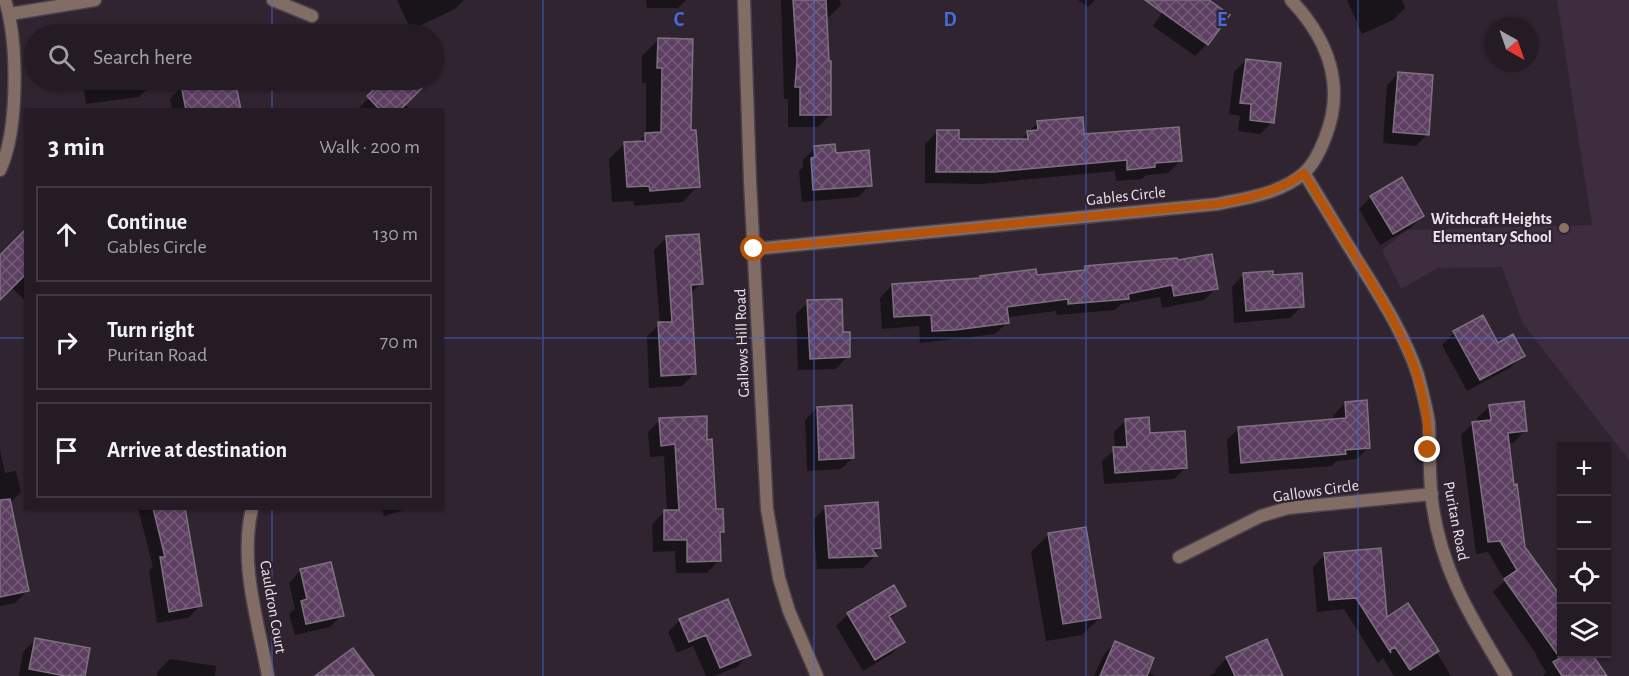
<!DOCTYPE html>
<html lang="en">
<head>
<meta charset="utf-8">
<style>
  body { margin:0; font-family:"Alegreya Sans",sans-serif; background:#302832; color:#f1f3f6 }
  .controls { position:absolute; right:18px; bottom:18px; display:grid; overflow:hidden; border-radius:0px; box-shadow:0 2px 4px #0004 }
  .controls button { width:54px; height:54px; display:grid; place-items:center; padding:0; border:0; border-bottom:2px solid #413942; background:#241b25; color:#f1f3f6; font:30px sans-serif }
  .compass { position:absolute; left:1485px; top:18px; width:54px; height:54px; border-radius:50%; background:#241b25; box-shadow:0 2px 4px #0004; rotate:140deg }
  .stop { position:absolute; width:18px; height:18px; margin:-14px; border:4px solid #b45309; border-radius:50%; background:#fff }
  .stop.end { background:#b45309; border-color:#fff; box-shadow:0 2px 6px #0008 }
  .list { margin:0; padding:0; list-style:none }
  h2 { display:flex; justify-content:space-between; align-items:center; height:78px; margin:0; padding:0 24px; font-size:26px }
  h2 small { font-size:20px; font-weight:400; color:#a3a1a7 }
  .list li { display:grid; grid-template-columns:39px 1fr auto; gap:18px; align-items:center; box-sizing:border-box; height:96px; margin:0 12px 12px; padding:0 12px; border:2px solid #413942; border-radius:0px }
  .list b { display:block; font-size:22px; white-space:nowrap }
  .list p { margin:0; font-size:20px; white-space:nowrap; color:#a3a1a7 }
  .list em { font-size:20px; font-style:normal; color:#a3a1a7 }
  .icon { flex:none; width:33px; height:33px; fill:none; stroke:currentColor; stroke-width:2; stroke-linecap:round; stroke-linejoin:round }
  .map { position:relative; flex:none; width:1629px; height:676px; overflow:hidden }
  .search { position:absolute; background:#241b25; box-shadow:0 2px 4px #0004; left:24px; top:24px; width:420px; height:66px; display:flex; align-items:center; gap:15px; box-sizing:border-box; padding:0 21px; border-radius:33px; color:#a3a1a7; font-size:22px }
  .panel { position:absolute; background:#241b25; box-shadow:0 2px 4px #0004; left:24px; top:108px; width:420px; height:402px; border-radius:0px }
  .map>svg:first-child { display:block }
  .built { fill:#3d2d3f }
  .shadow { fill:#0007 }
  .building { fill:url(#building-cross-hatch); stroke:#7d707f; stroke-width:1.5 }
  .lines { fill:none; stroke-linecap:round; stroke-linejoin:round }
  .street-casing { stroke:#4a3f4b; stroke-width:15 }
  .street { stroke:#816d64; stroke-width:12 }
  .route { stroke:#b45309; stroke-width:8 }
  .grid { fill:none; stroke:#466cdc; stroke-width:1.5; stroke-opacity:0.55 }
  .education-dot { fill:#8d6e63; stroke:#302431; stroke-width:2 }
  .labels { text-anchor:middle; dominant-baseline:central; stroke-width:4.5; stroke-linejoin:round; paint-order:stroke }
  .street-label { font-size:16px; fill:#ece4ed; stroke:#302431 }
  .poi-label { font-size:16px; font-weight:bold; fill:#ece4ed; stroke:#302431; text-anchor:end }
  .grid-label { font-size:20px; text-anchor:middle; font-weight:bold; fill:#466cdc; stroke:#302431; stroke-width:4.5; stroke-linejoin:round; paint-order:stroke }
</style>
</head>
<body>
<div class="map">
<svg width="1629" height="676" viewBox="0 0 1629 676">
  <defs>
    <pattern id="building-cross-hatch" width="8" height="8" patternUnits="userSpaceOnUse" patternTransform="scale(1.5)"><rect width="8" height="8" fill="#5d4061"/><path d="M0 0l8 8M0 8l8-8" fill="none" stroke="#745b78"/></pattern>
  </defs>
  <rect width="100%" height="100%" fill="#302431"/>
  <path class="built" d="M1557 0H1629V460L1523 324 1502 267 1438 268 1401 289 1382 250 1407 230 1592 225Z"/>
  <path class="shadow" d="M397 0H464L455 9 411 30Z
    M646 0H686L678 8H647Z
    M781 0H840L841 5 829 17H825L830 115 818 127H788V99H784Z
    M1078 0H1095L1088 7Z
    M1171 0H1206L1207 44 1195 56 1153 26Z
    M1347 0H1402L1405 8 1393 20 1362 34Z
    M658 40 690 131 698 186 683 202 634 206V201L612 202 609 159 625 143 638 142 646 135V83H642V56Z
    M1246 60 1272 122 1260 134 1238 131 1240 116 1229 114 1234 72Z
    M1399 73 1428 134 1416 146 1383 143 1387 85Z
    M83 80H151V85L139 97 86 104Z
    M215 80H233L240 110H172L170 99 182 86Z
    M386 80H428L404 103 408 108 406 110H357Z
    M1037 123 1083 135 1180 161 1168 173 1146 175 1142 179 1116 181 1115 171 981 184 925 183V144L937 132 957 140 1020 141Z
    M815 148 835 154 870 185 858 197 802 202 799 171 803 167V160Z
    M1371 197 1422 216 1410 228 1380 245 1359 209Z
    M666 238 701 283 690 294 694 374 682 386 649 388 647 336 660 324 654 250Z
    M26 240V298L24 299 11 287 0 297V257Z
    M1086 267 1216 288 1204 300 1162 308 1160 297 1121 304 1115 310 1057 315 1056 311 1007 317 1008 322 995 334 920 343 919 326 882 329 880 298 892 285 978 280 980 277 1035 276 1081 272Z
    M1244 274 1272 277 1302 306 1290 318 1234 323 1232 287Z
    M808 302 842 334 848 356 836 369 798 370 796 314Z
    M1454 333 1497 345 1523 355 1511 367 1467 391 1442 345Z
    M1345 403 1369 447 1357 459 1336 461 1332 466 1229 474 1227 440 1239 428 1334 420 1333 416Z
    M1490 406 1525 431 1513 443H1508L1513 486 1524 548 1562 654H1590L1604 676H1543L1546 672 1536 656 1537 655 1493 592 1505 581 1488 552 1476 554 1461 435 1473 423H1478L1477 418Z
    M817 408 853 457 841 469 807 471 805 420Z
    M660 420 706 441 714 510 722 532 718 535 719 560 707 573H676L675 551 653 552 652 524 664 512H667L664 456 650 457 648 432Z
    M1126 420 1149 435 1186 467 1174 479 1104 484 1102 461 1115 449 1114 432Z
    M0 450 5 473 16 471 21 492 9 504 0 506Z
    M138 508H184L200 606 188 618 157 623 149 571 153 567Z
    M382 508H410L384 516Z
    M825 508 880 547 873 554 875 556 863 568 817 569 813 520Z
    M1049 534 1100 618 1082 635 1046 641 1031 552Z
    M0 544 27 591 15 603 0 606Z
    M1325 554 1386 619 1408 605 1451 676H1394L1383 658 1378 663 1344 609 1317 612 1313 567Z
    M301 570 342 615 330 627 295 635 289 614 295 609 289 583Z
    M904 605 890 619 903 642 891 654 863 671 836 626 848 614Z
    M680 620 749 654 737 667 714 676H706L693 646 677 653 668 632Z
    M35 640 83 676H19L23 652Z
    M1116 642 1147 672 1155 676H1094L1104 654Z
    M1227 658 1275 676H1209L1216 672 1215 670Z
    M170 659 216 666 215 676H157L158 671Z"/>
  <path class="building" d="M793 0H826L829 61H831V115H800V87H795L797 61Z
    M1145 0H1209L1230 15 1208 45Z
    M658 38 693 39 691 130H696L700 187 650 191 649 186 627 187 624 142 645 141V133L661 132 662 68H657Z
    M1246 59 1281 63 1274 123 1250 120 1251 104 1240 103Z
    M1398 72 1433 75 1429 135 1393 132Z
    M208 80H235L241 110H186L181 85Z
    M384 80H430L400 110H380L367 96Z
    M1083 117 1084 134 1179 127 1182 161 1155 163V167L1127 170V160L994 172H936L937 130H959V139H1028L1027 131 1038 130 1037 121Z
    M835 144 836 153 869 150 872 186 813 190 811 158 815 157 814 146Z
    M1402 177 1424 216 1393 234 1370 196Z
    M26 229V274L0 300V255Z
    M699 234 703 284 691 285 696 374 661 376 658 322H672L666 236Z
    M1212 254 1218 289 1174 296 1172 285 1128 294 1129 299 1068 304V299L1007 307 1009 323 955 330 932 331 931 315 894 317 892 284 980 278V276L1036 269 1037 275 1085 270V266L1177 258 1178 260Z
    M1273 271V275L1302 273 1304 307 1246 311 1243 273Z
    M842 299 843 332H850V357L810 359 807 300Z
    M1483 315 1498 343 1513 334 1525 356 1480 380 1453 331Z
    M1367 400 1370 448 1345 450 1346 454 1241 463 1238 427 1346 418 1345 402Z
    M1524 401 1527 431 1508 433 1514 485 1517 484 1525 547 1562 598V657L1566 654H1592L1607 676H1562L1553 662 1560 658 1504 579 1517 570 1500 541 1488 542 1472 422 1491 420 1489 405Z
    M852 405 854 458 819 460 817 407Z
    M707 416V440L712 439 716 509H723L724 532H720L721 561 687 562V540H664V510H679L675 444 661 446 659 418Z
    M1149 417 1150 433 1185 431 1187 468 1115 473 1113 447H1127L1125 419Z
    M10 499 29 591 0 597V500Z
    M878 502 881 548 872 549 877 556 829 558 825 506Z
    M153 508H185L202 606 169 612 160 557H165Z
    M1086 527 1101 618 1063 624 1048 533Z
    M1381 548 1387 617 1408 603 1439 651 1410 670 1395 647 1390 650 1391 653 1356 598 1329 600 1324 553Z
    M331 562 344 616 306 624 301 601 307 599 300 569Z
    M894 585 906 606 889 616 905 642 875 660 847 613Z
    M728 599 751 655 720 668 706 635 689 642 679 619Z
    M35 638 90 648 85 676H65L29 669Z
    M1267 639 1283 676H1235L1226 657Z
    M1115 641 1154 658 1147 676H1100Z
    M353 648 374 676H315Z"/>
  <g class="lines">
    <defs>
      <path id="street" d="M273 0 312 16
        M744 0 750 181 767 509 779 578 789 611 817 676
        M10 14 95 0
        M0 170C19 129 18 42 5 0
        M1304 173C1325 207 1345 241 1366 274 1386 306 1406 339 1418 375 1422 391 1427 408 1429 424 1430 450 1429 476 1432 501 1441 571 1471 617 1506 676
        M754 249 1218 204C1246 198 1280 194 1304 173 1314 164 1320 151 1325 138 1346 86 1328 39 1291 0
        M252 508C239 564 258 621 268 676
        M1179 557 1261 516 1288 508 1432 494"/>
    </defs>
    <use href="#street" class="street-casing"/>
    <use href="#street" class="street"/>
  </g>
  <g class="lines">
    <path class="route" d="M754 249 1218 204C1249 198 1278 192 1304 173 1323 205 1343 236 1362 267 1399 328 1429 377 1428 450"/>
  </g>
  <path class="grid" d="M272 0V34M543 0V676M814 0V676M1086 0V676M1358 0V676M272 80V110M0 338H26M442 338H1629M272 508V676"/>
  <circle class="education-dot" cx="1564" cy="228" r="6"/>
  <g class="labels">
    <g class="street-label">
      <text transform="translate(1126 196) rotate(-6)">Gables Circle</text>
      <text transform="translate(742 343) rotate(-92)">Gallows Hill Road</text>
      <text transform="translate(1316 491) rotate(-8)">Gallows Circle</text>
      <text transform="translate(1456 521) rotate(79)">Puritan Road</text>
      <text transform="translate(273 607) rotate(80)">Cauldron Court</text>
    </g>
    <g class="poi-label">
      <text x="1552" y="219">Witchcraft Heights<tspan x="1552" dy="18">Elementary School</tspan></text>
    </g>
  </g>
  <g class="grid-label">
    <text x="679" y="26">C</text>
    <text x="950" y="26">D</text>
    <text x="1222" y="26">E</text>
  </g>
</svg>
<div class="controls">
<button>+</button>
<button>−</button>
<button><svg class="icon" aria-label="locate" viewBox="0 0 24 24"><circle cx="12" cy="12" r="6"/><path d="M12 2v4M12 18v4M2 12h4M18 12h4"/></svg></button>
<button><svg class="icon" aria-label="layers" viewBox="0 0 24 24"><path d="M12 4l9 5-9 5-9-5zM3 14l9 5 9-5"/></svg></button>
</div>
<svg class="compass" viewBox="-18 -18 36 36"><path d="M0-13l5 13h-10z" fill="#e53935"/><path d="M0 13l5-13h-10z" fill="#a3a1a7"/></svg>
<div class="stop" style="left:754px;top:249px"></div>
<div class="stop end" style="left:1428px;top:450px"></div>
<div class="search"><svg class="icon" aria-label="search" viewBox="0 0 24 24"><circle cx="10" cy="10" r="6"/><path d="M15 15l6 6"/></svg>Search here</div>
<section class="panel">
<h2>3 min<small>Walk · 200 m</small></h2>
<ul class="list">
<li><svg class="icon" aria-label="ahead" viewBox="0 0 24 24"><path d="M12 20V5M6 11l6-6 6 6"/></svg><div><b>Continue</b><p>Gables Circle</p></div><em>130 m</em></li>
<li><svg class="icon" aria-label="right" viewBox="0 0 24 24"><path d="M7 20v-9h11M14 6l5 5-5 5"/></svg><div><b>Turn right</b><p>Puritan Road</p></div><em>70 m</em></li>
<li><svg class="icon" aria-label="arrive" viewBox="0 0 24 24"><path d="M6 21V4h12l-3 4 3 4H6"/></svg><div><b>Arrive at destination</b></div></li>
</ul>
</section>
</div>
</body>
</html>
